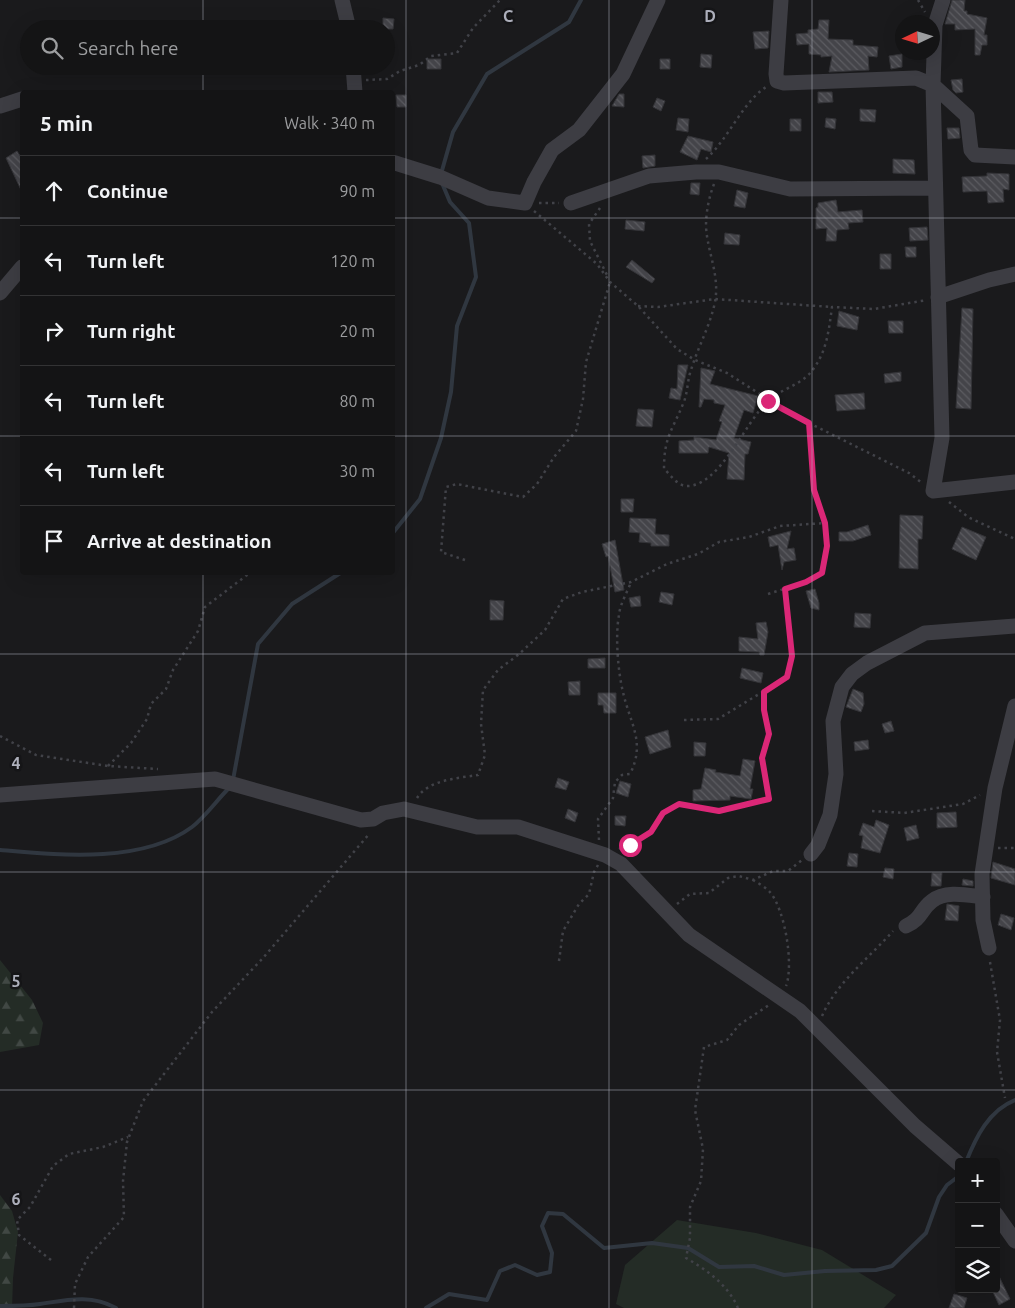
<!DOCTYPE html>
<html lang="en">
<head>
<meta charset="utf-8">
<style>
  body { margin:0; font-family:Ubuntu,sans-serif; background:#1d1d1e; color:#f1f3f6 }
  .controls { position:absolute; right:15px; bottom:15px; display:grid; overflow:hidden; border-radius:5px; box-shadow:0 5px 20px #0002 }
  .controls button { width:45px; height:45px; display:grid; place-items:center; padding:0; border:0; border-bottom:1px solid #333334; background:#141415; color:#f1f3f6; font:25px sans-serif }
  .compass { position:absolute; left:895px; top:15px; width:45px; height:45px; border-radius:50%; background:#141415; box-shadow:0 5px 20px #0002; rotate:266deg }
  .stop { position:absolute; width:15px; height:15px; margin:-11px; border:4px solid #db2777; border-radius:50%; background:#fff }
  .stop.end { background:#db2777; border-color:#fff; box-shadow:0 1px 5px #0008 }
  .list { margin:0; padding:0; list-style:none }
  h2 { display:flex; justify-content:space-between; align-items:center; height:65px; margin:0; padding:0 20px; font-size:21px }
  h2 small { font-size:16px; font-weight:400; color:#9d9ea0 }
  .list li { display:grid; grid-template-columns:32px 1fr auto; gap:15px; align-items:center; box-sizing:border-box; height:70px; padding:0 20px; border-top:1px solid #333334 }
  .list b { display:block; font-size:19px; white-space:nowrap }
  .list em { font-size:16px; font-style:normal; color:#9d9ea0 }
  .icon { flex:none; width:28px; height:28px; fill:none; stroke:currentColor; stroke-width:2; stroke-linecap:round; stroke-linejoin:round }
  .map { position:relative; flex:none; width:1015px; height:1308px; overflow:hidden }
  .search { position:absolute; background:#141415; box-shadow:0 5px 20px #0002; left:20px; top:20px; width:375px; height:55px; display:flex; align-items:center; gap:12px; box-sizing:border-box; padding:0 18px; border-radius:28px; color:#9d9ea0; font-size:19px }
  .panel { position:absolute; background:#141415; box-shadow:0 5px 20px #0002; left:20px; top:90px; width:375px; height:485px; border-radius:5px }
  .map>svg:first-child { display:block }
  .grass { fill:#242c26 }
  .forest { fill:url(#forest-firs) }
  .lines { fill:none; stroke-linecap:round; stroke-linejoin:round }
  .stream { stroke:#303740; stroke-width:4 }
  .building { fill:url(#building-back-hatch); stroke:#343438 }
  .path { stroke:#414248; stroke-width:2.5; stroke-dasharray:2.5 4; stroke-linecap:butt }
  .minor { stroke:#3d3d43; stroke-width:15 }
  .route { stroke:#db2777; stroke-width:6 }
  .grid { fill:none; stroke:#adafbb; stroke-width:1; stroke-opacity:0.55 }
  .grid-label { font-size:16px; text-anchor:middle; font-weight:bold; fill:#adafbb; stroke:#151517; stroke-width:5; stroke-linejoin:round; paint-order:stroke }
</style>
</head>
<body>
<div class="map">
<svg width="1015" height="1308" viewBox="0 0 1015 1308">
  <defs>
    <pattern id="forest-firs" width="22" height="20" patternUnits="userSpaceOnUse" patternTransform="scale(1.25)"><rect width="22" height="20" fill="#242c26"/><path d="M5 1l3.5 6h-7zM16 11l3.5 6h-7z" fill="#414844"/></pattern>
    <pattern id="building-back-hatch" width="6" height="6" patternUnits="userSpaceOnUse" patternTransform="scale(1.25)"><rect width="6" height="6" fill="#444449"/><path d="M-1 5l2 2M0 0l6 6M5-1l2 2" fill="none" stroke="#5c5c61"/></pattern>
  </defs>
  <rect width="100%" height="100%" fill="#1a1a1c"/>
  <path class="grass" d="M677 1220 756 1233 822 1250 896 1295 884 1308H624L616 1304 625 1265Z"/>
  <path class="forest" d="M0 960 32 1000 43 1023 39 1045 0 1052Z
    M0 1195 12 1211 18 1232 13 1278 12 1308H0Z"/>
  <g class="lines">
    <path class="stream" d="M441 174 453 132 487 74 569 22 581 0
      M392 534 420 499 441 438 451 392 457 326 476 277 469 223 450 202 442 183
      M233 780 258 644 292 604 342 572
      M0 850C58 855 142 864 192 827 205 817 217 800 229 788
      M966 1162C976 1137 989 1110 1015 1100
      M0 1306C13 1306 27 1306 40 1304 67 1300 91 1294 116 1308
      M426 1308 449 1294 487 1300 500 1271 515 1265 537 1275 550 1272 552 1253 542 1226 548 1213 563 1214 604 1248 652 1243 688 1248 719 1267 754 1266 784 1275 825 1271 876 1270 892 1266 926 1233 939 1197 947 1185 959 1176"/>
  </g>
  <path class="building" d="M952 0H965L964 11H967V14L987 18 984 35H987V45H982L980 55H975V29L955 30V24H945Z
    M383 18 394 19 393 29H383Z
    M819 20H829L828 39 853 40V45L878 47 877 57 868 56 869 70 829 72 832 56 821 57V55L809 54V44L797 45 796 34 808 33V30L818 29Z
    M769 31 768 48 755 49 753 32Z
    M701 54 712 55 711 68 700 67Z
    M902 54V67L891 69 889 56Z
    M427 59H441V69H427Z
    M660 59H670V69H660Z
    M962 79 963 92 956 93 953 90 951 80Z
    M818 92H832L833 102 818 103Z
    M619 94H624V107L612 106Z
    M396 95H406V107H397Z
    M657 98 665 101 661 111 653 107Z
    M860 109 876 110 875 122 860 121Z
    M678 118 689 119 688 132 676 130Z
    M826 118 836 119 835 129 825 127Z
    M790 119H801V131H790Z
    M947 128H959L960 138 948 139Z
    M688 136 713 142 711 152 701 149 697 160 680 152Z
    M17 151 22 159V192L6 158Z
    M655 155V166L643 168 642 156Z
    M893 159 914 160 915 174 893 173Z
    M987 173 1009 174V190L1003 189 1004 202 988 203 987 191 963 192 962 177 987 176Z
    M691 183H700L699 195 690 194Z
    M737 190 748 193 745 208 734 206Z
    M836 200 838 212 862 210 863 222 848 223 849 229 837 230 836 241H826L827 228 816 229V208L818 207V203Z
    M626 220 645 222 644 231 625 229Z
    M927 227 928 240 910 241 909 228Z
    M725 233 740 235 739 245 724 244Z
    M905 247H916V257H906Z
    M880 254H891V269H880Z
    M632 260 655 279 652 283 626 267Z
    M962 308 973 309 971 409 956 408Z
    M839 311 859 317 857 330 837 326Z
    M888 321H903V333H889Z
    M678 365H688L680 400 669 398 671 388 677 389Z
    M701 368 715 371 710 384 758 396 753 413 744 410 734 438 751 442 748 454H745L744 480 727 479 729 453 709 447 708 453H679V441L694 440V437L716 440 722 422 719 421 725 405 714 403V400L704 399 701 407H699Z
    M901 372V381L885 383 884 374Z
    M864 393 865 409 837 411 835 395Z
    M638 409 654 410 652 427 636 426Z
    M621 499H634L633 512H621Z
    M900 515 923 516 922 539H918V569L899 568Z
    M630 518 656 519 655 534 669 535V546H651V543L639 542 640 533 629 532Z
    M868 525 871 535 853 541H839V532H847Z
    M962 527 986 537 976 560 952 549Z
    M791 531 787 549 794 548 796 560 784 562 782 570 778 545 770 547 768 537Z
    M615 540 624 590 615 592 608 556 606 557 602 544Z
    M815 589 819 603V610L811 608 806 591Z
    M661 592 674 594 672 605 659 602Z
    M640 596 641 606 631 607 629 598Z
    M490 600 504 601 503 620H490Z
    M855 613 871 614 870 628 854 627Z
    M766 622 768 632 764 655H760L759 652 739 651V637L758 639 756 623Z
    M605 658V668H588V659Z
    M742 668 763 673 761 683 740 678Z
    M580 681V695H569L568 682Z
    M853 689 863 693 864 704 861 712 846 707Z
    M598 693H616V713H604L603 705H598Z
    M891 721 894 731 885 733 882 724Z
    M668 730 671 747 650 754 645 737Z
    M868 740 869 749 855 751 854 742Z
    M694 742 706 743 705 756H694Z
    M743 759 755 761 750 789H753L751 799 730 796V800L693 801V790L701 789 705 768 716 770 715 772 740 776Z
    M558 778 569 782 566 790 555 787Z
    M620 781 631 784 628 797 616 793Z
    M568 809 578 813 575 822 565 818Z
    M956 812 957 827 937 828V813Z
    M615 816H626L625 826 615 825Z
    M876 820 889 825 880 853 861 848 863 836 859 835 863 823 874 827Z
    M916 825 919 838 907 841 904 828Z
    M849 853 858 854 857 867 847 866Z
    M993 862 1015 869V885L991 878Z
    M885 868 894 869 893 879 883 877Z
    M932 873H942L941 886H931Z
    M963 879 973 881V886L962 885Z
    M947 904 959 906 958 921 945 920Z
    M1001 914 1014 918 1011 930 998 925Z
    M996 1270 1010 1299 999 1305 993 1292 996 1290Z
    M954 1294 967 1298 964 1308H949Z"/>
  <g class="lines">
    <path class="path" d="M918 0 925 12
      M366 80 387 79 400 71 419 65 431 56 457 53 473 28 500 0
      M706 159C729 138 742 103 766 87
      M714 184C709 197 706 212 706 226 707 251 720 275 715 302 710 326 698 347 691 370 687 381 688 393 683 404 672 431 664 437 664 469 671 475 678 487 688 486 720 485 745 423 767 402 781 388 802 386 814 368 827 350 829 329 832 307L874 309 927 300
      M539 203H559
      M600 208 589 224 590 241 607 275
      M534 211 597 264 610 282 638 306 677 349 695 360 727 373 791 414 909 473 922 483
      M638 306 658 307 715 299 832 307
      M949 502 968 517 1015 539
      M465 560 441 552 446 487 457 484 523 497 537 484 554 457 576 431 583 399 586 362 610 282
      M768 594 806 582 822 573 827 546 825 523 814 490 809 423
      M684 720 718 719 787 677 792 656 785 589
      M0 736 36 755 108 766 158 769
      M108 766 131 743 147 719 151 704 166 689 173 670 198 631 205 607 251 572
      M417 798C428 780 458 778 478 775L485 755 481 724 483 690 498 670 518 655 545 630 563 599 582 592 631 582 667 564 698 554 719 542 749 537 780 526 825 523
      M872 811 904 813 963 804 980 795
      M599 840 598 819 613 798 615 782 622 775 630 774C646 742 630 724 623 692 618 672 615 636 619 615 620 604 627 593 631 582
      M998 848H1015
      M619 849 651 832 663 813 679 803 719 811 769 799 762 758 769 734 764 709V692
      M753 880C758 883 765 887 769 891 785 908 794 965 786 986
      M677 904 690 894 709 893 728 878 739 876 753 880 773 871H788L802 860
      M559 961 563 931 579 904 589 894 594 872 598 865
      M990 962 1000 1020 997 1052 1005 1098
      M822 1016C837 982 869 958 893 931
      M51 1260 19 1235 17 1220 30 1207 53 1166 69 1154 103 1147 128 1137
      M74 1308 75 1284 88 1257 124 1217 123 1181 127 1142 143 1101 212 1012 263 958 370 833
      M738 1308C728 1285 707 1270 686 1258L690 1238V1207L701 1181 703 1149 695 1110 704 1047 727 1040 739 1025 769 1005"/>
    <path class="minor" d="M342 0 349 29
      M781 0 776 74 777 81 784 83 916 78 933 85 967 116 971 150 975 155 1015 157
      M943 0 935 25 933 85 942 438 933 491 1015 482
      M353 66 355 92
      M0 106 22 99
      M392 162 440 177 488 198 525 203 534 182 552 150 579 130 623 74 658 0
      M571 203 649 176 696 172H719L790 189 934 188
      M0 293 22 267
      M938 297 989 280 1015 274
      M0 795 215 779 361 820 373 819 383 813 404 809 477 827H518L605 855 621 864 689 935 800 1011 915 1126 959 1164
      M811 854 818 845 830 815 836 774 833 721 842 687 852 674 867 663 925 633 1015 626
      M906 926C922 919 920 910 932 901 945 890 967 895 983 897
      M989 948 983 920 982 874 995 788 1015 706
      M996 1214 1015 1241"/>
  </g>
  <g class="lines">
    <path class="route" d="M630 845 651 832 663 813 679 804 719 811 769 799 762 758 769 734 764 710V692L787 677 792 656 785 589 806 582 822 573 827 546 825 523 814 490 809 423 768 401"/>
  </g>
  <path class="grid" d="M203 0V29M406 0V1308M609 0V1308M812 0V1308M203 66V92M0 218H22M392 218H1015M0 436H22M392 436H1015M203 572V1308M0 654H1015M0 872H1015M0 1090H1015"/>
  <g class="grid-label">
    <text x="508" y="22">C</text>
    <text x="710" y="22">D</text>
    <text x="16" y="769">4</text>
    <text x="16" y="987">5</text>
    <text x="16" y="1205">6</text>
  </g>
</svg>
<div class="controls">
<button>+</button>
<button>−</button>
<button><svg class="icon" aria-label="layers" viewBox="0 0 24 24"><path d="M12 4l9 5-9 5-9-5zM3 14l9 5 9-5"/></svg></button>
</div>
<svg class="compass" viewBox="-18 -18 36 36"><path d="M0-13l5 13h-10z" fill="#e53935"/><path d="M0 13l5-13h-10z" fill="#9d9ea0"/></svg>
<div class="stop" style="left:630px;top:845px"></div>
<div class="stop end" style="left:768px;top:401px"></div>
<div class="search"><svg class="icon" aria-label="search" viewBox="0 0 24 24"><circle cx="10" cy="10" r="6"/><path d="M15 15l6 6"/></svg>Search here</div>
<section class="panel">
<h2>5 min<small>Walk · 340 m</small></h2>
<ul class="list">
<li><svg class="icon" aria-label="ahead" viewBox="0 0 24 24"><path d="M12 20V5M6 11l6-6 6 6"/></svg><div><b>Continue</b></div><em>90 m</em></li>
<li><svg class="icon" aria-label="left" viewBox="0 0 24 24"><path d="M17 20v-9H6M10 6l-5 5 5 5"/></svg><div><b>Turn left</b></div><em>120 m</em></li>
<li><svg class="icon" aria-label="right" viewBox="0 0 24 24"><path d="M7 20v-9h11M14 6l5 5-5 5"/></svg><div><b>Turn right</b></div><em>20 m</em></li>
<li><svg class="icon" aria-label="left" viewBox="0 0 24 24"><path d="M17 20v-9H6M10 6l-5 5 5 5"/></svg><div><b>Turn left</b></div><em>80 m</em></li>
<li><svg class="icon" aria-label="left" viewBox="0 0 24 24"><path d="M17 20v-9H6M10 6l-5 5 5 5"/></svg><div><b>Turn left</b></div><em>30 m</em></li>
<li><svg class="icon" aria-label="arrive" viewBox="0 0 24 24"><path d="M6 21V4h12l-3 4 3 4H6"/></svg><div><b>Arrive at destination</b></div></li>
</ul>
</section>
</div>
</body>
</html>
